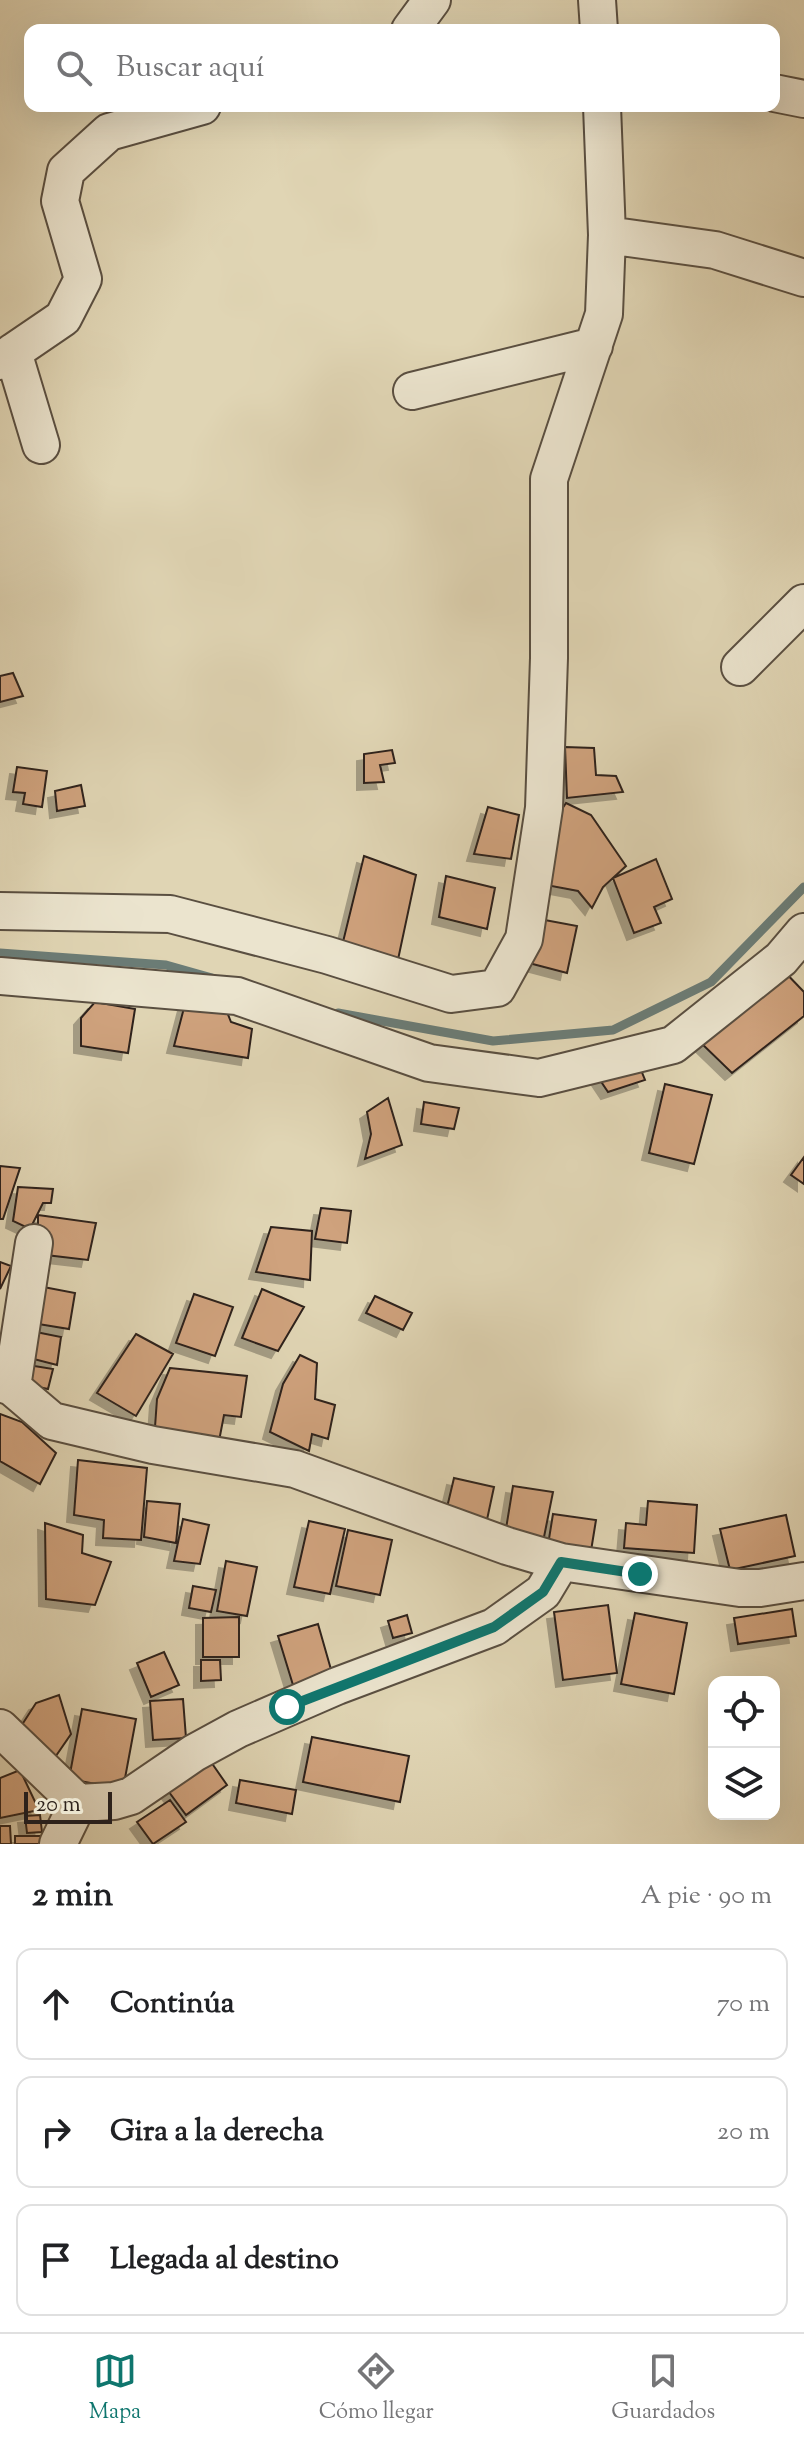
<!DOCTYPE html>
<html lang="es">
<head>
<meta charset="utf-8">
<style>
  body { margin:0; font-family:"Sorts Mill Goudy",serif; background:#f2f2f2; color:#202124 }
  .controls { position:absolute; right:24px; bottom:24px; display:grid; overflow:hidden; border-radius:16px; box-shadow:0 8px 32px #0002 }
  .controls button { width:72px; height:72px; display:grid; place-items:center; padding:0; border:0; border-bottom:2px solid #e0e0e0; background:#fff; color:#202124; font:40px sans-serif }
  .scale { position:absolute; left:24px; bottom:20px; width:88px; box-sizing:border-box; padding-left:8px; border:4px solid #2e221b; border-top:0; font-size:22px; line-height:28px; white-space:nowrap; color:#2e221b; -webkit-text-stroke:6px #ebe4ce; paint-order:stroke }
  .stop { position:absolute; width:24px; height:24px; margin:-18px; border:6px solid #0f766e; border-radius:50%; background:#fff }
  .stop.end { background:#0f766e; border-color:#fff; box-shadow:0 2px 8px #0008 }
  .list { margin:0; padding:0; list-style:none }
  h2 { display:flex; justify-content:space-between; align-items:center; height:104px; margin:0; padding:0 32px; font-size:34px }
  h2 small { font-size:26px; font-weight:400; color:#757577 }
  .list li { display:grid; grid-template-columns:52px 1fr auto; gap:24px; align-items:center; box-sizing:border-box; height:112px; margin:0 16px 16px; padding:0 16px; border:2px solid #e0e0e0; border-radius:16px }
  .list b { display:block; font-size:30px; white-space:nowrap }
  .list em { font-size:26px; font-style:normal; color:#757577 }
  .icon { flex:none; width:44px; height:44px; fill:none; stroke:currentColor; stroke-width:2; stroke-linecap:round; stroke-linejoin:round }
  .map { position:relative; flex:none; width:804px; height:1844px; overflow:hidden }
  .search { position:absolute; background:#fff; box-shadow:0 8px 32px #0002; left:24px; right:24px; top:24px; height:88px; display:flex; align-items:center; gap:20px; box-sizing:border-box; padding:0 28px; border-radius:16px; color:#757577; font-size:30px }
  .sheet { height:488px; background:#fff }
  nav { display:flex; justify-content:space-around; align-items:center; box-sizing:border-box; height:112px; border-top:2px solid #e0e0e0; background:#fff; font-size:22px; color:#757577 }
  nav a { display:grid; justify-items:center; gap:4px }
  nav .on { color:#0f766e }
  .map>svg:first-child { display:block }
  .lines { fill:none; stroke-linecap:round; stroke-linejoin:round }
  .stream { stroke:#6b7c76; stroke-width:9 }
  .building { fill:#cfa27d; stroke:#2e221b; stroke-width:2; filter:url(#shadow) }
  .minor-casing { stroke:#5a4f41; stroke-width:40 }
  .minor { stroke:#ebe4ce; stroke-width:36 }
  .route { stroke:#0f766e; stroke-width:10 }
</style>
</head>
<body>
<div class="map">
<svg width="804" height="1844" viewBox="0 0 804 1844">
  <defs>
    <filter id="shadow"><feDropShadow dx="-7" dy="7" stdDeviation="0" flood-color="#0004"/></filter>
  </defs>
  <rect width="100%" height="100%" fill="#e0d5b4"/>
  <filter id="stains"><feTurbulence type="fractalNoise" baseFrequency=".0025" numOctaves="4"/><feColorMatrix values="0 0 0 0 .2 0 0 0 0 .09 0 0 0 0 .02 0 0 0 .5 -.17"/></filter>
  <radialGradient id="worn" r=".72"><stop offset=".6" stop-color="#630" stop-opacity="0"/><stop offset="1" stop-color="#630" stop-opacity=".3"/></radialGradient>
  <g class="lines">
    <path class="stream" d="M0 953 166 965 212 978
      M338 1013 493 1041 613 1030 711 982 804 887"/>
  </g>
  <path class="building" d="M13 673 23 696 0 702V676Z
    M565 747 594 748 596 775 616 776 623 792 567 798Z
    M392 750 395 763 380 765 384 782 364 783V754Z
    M17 767 47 771 42 807 23 804 25 793 13 792Z
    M81 785 85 806 57 811 55 791Z
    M566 803 591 815 626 866 603 887 592 908 578 891 546 885 547 832Z
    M488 807 519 815 511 859 474 854Z
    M364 856 416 875 396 969 341 950Z
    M656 859 672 899 654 907 661 923 634 933 613 878Z
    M446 876 495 888 487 929 439 917Z
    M534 918 577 926 567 973 525 962Z
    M780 967 804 992V1016L732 1073 698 1040Z
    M95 1002 135 1009 128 1053 81 1046V1018Z
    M185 1004 227 1012 231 1022 252 1029 248 1058 174 1046Z
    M639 1065 645 1080 608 1092 598 1077Z
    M665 1084 712 1095 694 1164 649 1153Z
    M388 1098 402 1145 365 1159 371 1134 367 1112Z
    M424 1102 459 1108 454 1129 421 1124Z
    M804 1157V1184L791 1175Z
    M0 1166 20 1168 3 1219H0Z
    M18 1187 53 1189 51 1203H43L30 1229 13 1221Z
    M321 1208 351 1211 347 1243 315 1239Z
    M38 1215 96 1223 88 1260 46 1255 38 1236Z
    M271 1227 312 1231 310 1280 256 1272Z
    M0 1262 11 1266 0 1289Z
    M33 1285 75 1293 69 1329 26 1322Z
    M262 1289 304 1307 278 1351 242 1338Z
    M194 1294 233 1307 215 1356 176 1343Z
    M375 1296 412 1313 403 1330 366 1313Z
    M26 1330 61 1337 57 1365 22 1356Z
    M136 1334 173 1354 136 1416 97 1393Z
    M300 1355 317 1363 315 1399 335 1405 328 1439 312 1434 309 1451 270 1432 283 1384Z
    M22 1364 53 1369 48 1389 19 1383Z
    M170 1368 247 1376 241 1417 224 1415 219 1441H154L157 1399Z
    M0 1414 22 1422 56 1453 40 1484 0 1461Z
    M78 1460 147 1468 141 1540 103 1538 104 1520 74 1515Z
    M454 1478 494 1487 485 1529 444 1520Z
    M513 1486 553 1492 542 1547 504 1541Z
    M147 1501 180 1504 176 1543 144 1537Z
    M648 1501 697 1505 694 1553 624 1548 626 1523 646 1525Z
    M553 1514 596 1520 590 1557 547 1551Z
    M786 1515 795 1556 730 1570 720 1529Z
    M183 1519 209 1525 200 1564 174 1561Z
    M309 1521 345 1529 330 1594 294 1587Z
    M45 1523 83 1535 82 1553 111 1562 95 1605 46 1599Z
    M348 1530 392 1540 380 1595 336 1586Z
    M226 1561 257 1567 247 1616 217 1611Z
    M193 1586 216 1590 211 1612 189 1608Z
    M608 1605 617 1673 563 1680 554 1612Z
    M792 1609 796 1636 738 1644 734 1618Z
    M635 1613 687 1623 674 1694 621 1684Z
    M407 1615 412 1633 393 1638 388 1621Z
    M239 1617V1657H203V1618Z
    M318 1624 332 1673 293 1685 278 1636Z
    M164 1652 179 1685 151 1697 137 1663Z
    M201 1660H220L221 1680 201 1681Z
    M59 1695 71 1734 49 1766 16 1734 36 1703Z
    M183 1699 186 1738 153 1740 150 1701Z
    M82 1709 136 1719 123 1789 69 1779Z
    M312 1737 409 1756 400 1802 303 1782Z
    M211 1762 227 1785 186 1815 169 1792Z
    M20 1770 39 1810 0 1818V1778Z
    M240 1780 296 1790 292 1814 236 1803Z
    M170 1800 186 1822 153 1844 137 1822Z
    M40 1815 42 1832 27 1833 25 1816Z
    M0 1826H10L11 1844H0Z
    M15 1836H44V1844H15Z"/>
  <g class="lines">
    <defs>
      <path id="minor" d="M597 0 599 30
        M410 30 432 0
        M774 93 804 99
        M607 235 715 250 804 278
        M13 352 41 445
        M0 361 63 318 83 279 60 201 66 171 109 132 202 106
        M412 391 594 346
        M740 667 804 603
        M0 911 170 914 327 955 451 994 497 988 524 939 544 808 549 658V479L604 314 607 235 602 106
        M0 976 237 996 429 1063 539 1078 673 1045 781 959 804 932
        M0 1383 12 1387 52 1421 153 1445 295 1469 507 1546 561 1562 740 1588H760L804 1581
        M12 1387 34 1243
        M0 1728 78 1803
        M78 1803 114 1801 131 1796 194 1753 238 1729 337 1686 494 1627 543 1592 561 1562
        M58 1844 78 1803"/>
    </defs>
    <use href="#minor" class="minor-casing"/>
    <use href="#minor" class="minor"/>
  </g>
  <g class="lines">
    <path class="route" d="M287 1707 494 1627 543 1592 561 1562 640 1574"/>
  </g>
  <rect width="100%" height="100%" filter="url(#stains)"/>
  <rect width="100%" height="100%" fill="url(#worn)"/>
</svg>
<div class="controls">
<button><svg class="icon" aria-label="locate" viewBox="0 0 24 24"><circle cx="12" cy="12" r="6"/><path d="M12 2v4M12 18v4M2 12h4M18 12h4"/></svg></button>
<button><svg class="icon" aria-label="layers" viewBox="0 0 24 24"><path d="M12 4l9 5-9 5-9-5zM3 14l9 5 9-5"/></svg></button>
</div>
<div class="scale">20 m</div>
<div class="stop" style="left:287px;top:1707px"></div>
<div class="stop end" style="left:640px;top:1574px"></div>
<div class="search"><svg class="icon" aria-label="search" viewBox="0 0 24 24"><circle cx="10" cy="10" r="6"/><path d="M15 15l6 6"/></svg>Buscar aquí</div>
</div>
<section class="sheet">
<h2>2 min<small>A pie · 90 m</small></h2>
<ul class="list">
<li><svg class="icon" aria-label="ahead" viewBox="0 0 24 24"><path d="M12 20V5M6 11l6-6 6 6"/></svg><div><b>Continúa</b></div><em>70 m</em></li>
<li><svg class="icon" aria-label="right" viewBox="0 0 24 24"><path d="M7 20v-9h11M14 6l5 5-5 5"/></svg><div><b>Gira a la derecha</b></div><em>20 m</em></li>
<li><svg class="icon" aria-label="arrive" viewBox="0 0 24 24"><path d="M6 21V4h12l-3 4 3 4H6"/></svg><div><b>Llegada al destino</b></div></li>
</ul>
</section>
<nav>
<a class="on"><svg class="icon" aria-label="map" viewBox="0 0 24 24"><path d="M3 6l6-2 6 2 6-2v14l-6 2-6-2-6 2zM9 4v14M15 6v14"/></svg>Mapa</a>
<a><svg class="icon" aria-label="directions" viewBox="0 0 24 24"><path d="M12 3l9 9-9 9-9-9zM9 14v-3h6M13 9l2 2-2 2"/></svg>Cómo llegar</a>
<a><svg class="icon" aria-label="saved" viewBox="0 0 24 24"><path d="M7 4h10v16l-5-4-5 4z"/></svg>Guardados</a>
</nav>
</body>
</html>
